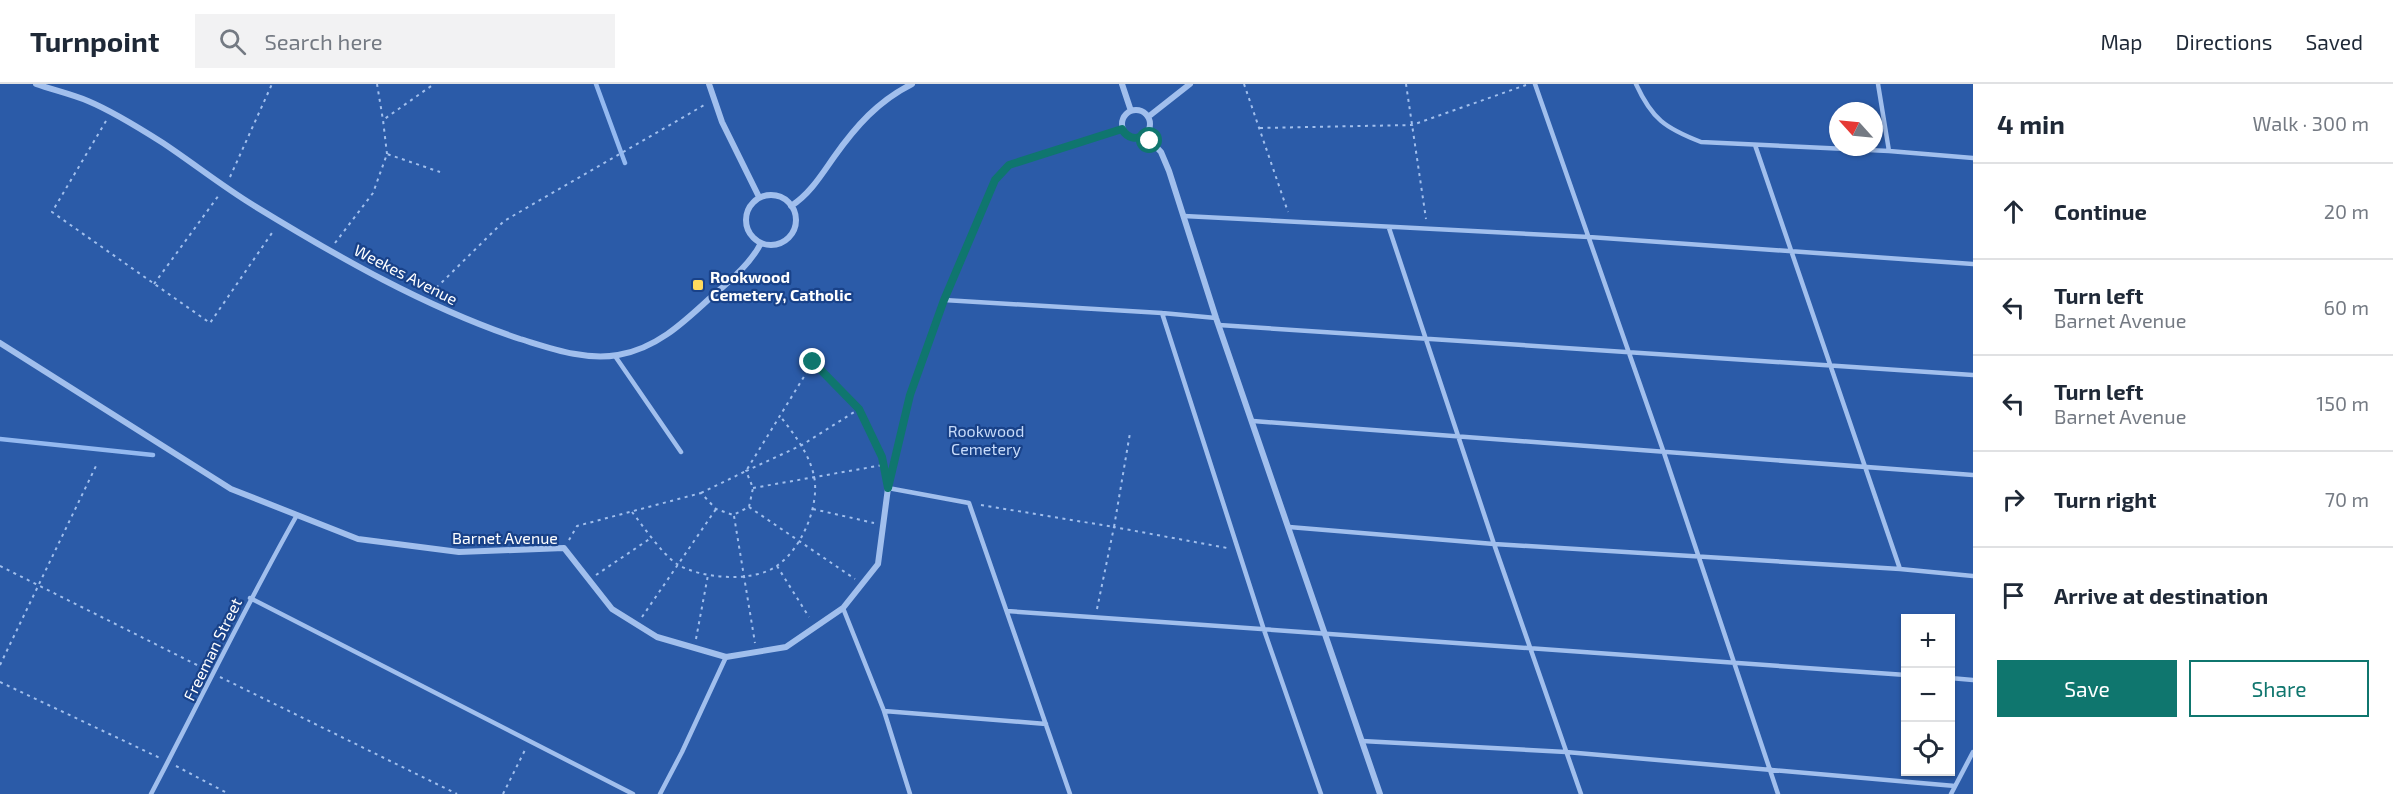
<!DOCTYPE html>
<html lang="en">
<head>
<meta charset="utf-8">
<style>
  body { margin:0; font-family:"Exo 2",sans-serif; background:#f2f2f3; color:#1f2937 }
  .controls { position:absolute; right:18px; bottom:18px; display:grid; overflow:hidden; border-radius:0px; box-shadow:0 2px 4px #0004 }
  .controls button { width:54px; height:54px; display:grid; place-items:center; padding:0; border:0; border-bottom:2px solid #e0e1e3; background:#fff; color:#1f2937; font:30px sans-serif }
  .compass { position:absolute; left:1829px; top:18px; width:54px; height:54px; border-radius:50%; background:#fff; box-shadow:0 2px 4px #0004; rotate:297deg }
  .stop { position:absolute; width:18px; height:18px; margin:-14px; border:4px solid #0f766e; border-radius:50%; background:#fff }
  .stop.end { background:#0f766e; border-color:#fff; box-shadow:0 2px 6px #0008 }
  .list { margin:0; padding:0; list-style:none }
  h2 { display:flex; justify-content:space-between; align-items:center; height:78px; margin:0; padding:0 24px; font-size:26px }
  h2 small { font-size:20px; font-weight:400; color:#747a83 }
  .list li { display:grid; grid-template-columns:39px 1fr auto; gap:18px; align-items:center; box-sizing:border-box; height:96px; padding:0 24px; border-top:2px solid #e0e1e3 }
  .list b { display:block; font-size:22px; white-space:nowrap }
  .list p { margin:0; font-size:20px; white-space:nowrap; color:#747a83 }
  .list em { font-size:20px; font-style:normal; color:#747a83 }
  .actions { display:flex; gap:12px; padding:18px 24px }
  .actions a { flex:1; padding:14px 0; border:2px solid #0f766e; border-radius:0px; text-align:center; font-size:21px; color:#0f766e }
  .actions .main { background:#0f766e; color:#fff }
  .icon { flex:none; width:33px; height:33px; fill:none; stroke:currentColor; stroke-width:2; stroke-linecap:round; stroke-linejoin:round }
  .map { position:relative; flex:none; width:1973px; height:710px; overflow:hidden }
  header { display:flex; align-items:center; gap:36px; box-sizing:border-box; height:84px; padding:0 30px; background:#fff; border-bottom:2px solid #e0e1e3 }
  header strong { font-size:28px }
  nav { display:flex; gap:33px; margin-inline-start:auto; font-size:21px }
  .search { width:420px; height:54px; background:#f2f2f3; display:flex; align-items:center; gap:15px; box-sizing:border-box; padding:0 21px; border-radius:0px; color:#747a83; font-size:22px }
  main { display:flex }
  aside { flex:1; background:#fff }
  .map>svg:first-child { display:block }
  .green { fill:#2b5ba8; fill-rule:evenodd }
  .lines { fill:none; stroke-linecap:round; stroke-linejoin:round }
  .stream { stroke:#94b9f0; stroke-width:4.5 }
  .path { stroke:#a1bfed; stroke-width:2; stroke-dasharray:3 4.5; stroke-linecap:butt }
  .service { stroke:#a1bfed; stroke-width:4.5 }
  .minor { stroke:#a1bfed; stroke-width:6 }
  .route { stroke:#0f766e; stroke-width:8 }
  .poi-dot { fill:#ffdb5e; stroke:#194289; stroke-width:2 }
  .labels { text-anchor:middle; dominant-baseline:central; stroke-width:4.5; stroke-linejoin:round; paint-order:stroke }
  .street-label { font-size:16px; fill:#fff; stroke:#194289 }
  .poi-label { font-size:16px; font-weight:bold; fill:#fff; stroke:#194289; text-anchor:start }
  .park-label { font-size:16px; fill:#c7dbfa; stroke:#194289 }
</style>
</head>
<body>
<header>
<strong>Turnpoint</strong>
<div class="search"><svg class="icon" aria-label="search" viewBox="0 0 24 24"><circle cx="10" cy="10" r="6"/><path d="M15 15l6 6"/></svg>Search here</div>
<nav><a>Map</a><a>Directions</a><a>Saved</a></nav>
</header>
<main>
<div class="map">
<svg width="1973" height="710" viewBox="0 0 1973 710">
  <rect width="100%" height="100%" fill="#194289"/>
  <path class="green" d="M0 0H1973V710H0ZM1838 27H1874V63H1838ZM1906 534H1950V688H1906Z"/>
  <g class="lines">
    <path class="stream" d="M596 0 625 79
      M0 355 153 371"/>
    <path class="path" d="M377 0 383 36
      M1244 0 1288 128
      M1406 0 1426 135
      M106 37 52 128 210 239 274 146
      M1260 44 1412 41 1526 1
      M387 70 383 36 434 0
      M230 93 272 0
      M335 159 373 109 387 70 440 88
      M154 200 219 111
      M431 209 504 137 706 20
      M753 404 883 381
      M701 409 746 387 813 278 859 325 883 378
      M981 421 1114 443 1130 349
      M749 423 855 495
      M813 425 874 439
      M632 428C643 442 662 470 677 480 701 495 755 499 778 481 802 464 820 421 814 392 809 369 794 350 780 332
      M734 432 755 559
      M569 456 577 442 701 409 716 425 733 431 749 423 753 404 746 387 802 361 859 325
      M0 482 205 585
      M777 482 809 533
      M596 491 651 454
      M1097 525 1114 443 1227 464
      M642 533 716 425
      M696 555 708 491
      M0 581 96 382
      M220 593 457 710
      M0 598 160 674
      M176 682 229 710
      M503 710 526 664"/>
    <path class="service" d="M1535 0 1664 369 1778 710
      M1636 0C1652 35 1665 44 1701 58L1889 67 1973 74
      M1878 0 1889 67
      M1755 61 1900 485
      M1184 132 1589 153 1973 180
      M1389 144 1494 460 1581 710
      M944 216 1162 229 1216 234
      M1162 229 1264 546 1321 710
      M1219 241 1973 291
      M615 272 681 368
      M1253 337 1973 391
      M888 404 969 419 1070 710
      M1289 443 1494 460 1900 485 1973 492
      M250 514 633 710
      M843 524 884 627 910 710
      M1007 527 1906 591
      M1950 594 1973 596
      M884 627 1046 640
      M1362 657 1566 668 1955 702
      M151 710C200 617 245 523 297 431
      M660 710 682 668 726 573
      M1951 710 1973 668"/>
    <path class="minor" d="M36 0C53 6 71 10 88 17 112 27 141 45 163 59 193 79 222 102 253 121 338 173 425 223 520 255 550 264 585 277 618 271 655 265 682 240 709 215 727 199 750 181 761 159
      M709 0 722 38 759 113
      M1122 0 1131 27
      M1122 40a14 14 0 1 1 28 0a14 14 0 1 1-28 0Z
      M1148 33 1190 0
      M1145 51 1161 68 1169 87 1216 234 1380 710
      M746 136a25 25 0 1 1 50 0a25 25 0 1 1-50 0Z
      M791 122C810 110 822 90 834 73 856 42 878 17 912 0
      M0 259 231 405 358 455 459 468 564 464 612 525 657 553 726 573 786 563 843 524 878 480 888 404 910 311 944 216 995 96 1009 81 1122 45"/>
  </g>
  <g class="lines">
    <path class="route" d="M813 278 859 325 882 373 888 404 910 311 944 216 995 96 1009 81 1122 45C1127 54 1136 56 1145 51L1150 57"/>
  </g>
  <rect class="poi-dot" x="692" y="195" width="12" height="12" rx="3"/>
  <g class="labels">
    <g class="street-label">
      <text transform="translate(406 190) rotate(27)">Weekes Avenue</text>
      <text x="505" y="453">Barnet Avenue</text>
      <text transform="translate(212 565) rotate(-64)">Freeman Street</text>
    </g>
    <g class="poi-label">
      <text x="710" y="192">Rookwood<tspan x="710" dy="18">Cemetery, Catholic</tspan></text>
    </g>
    <g class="park-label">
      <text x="986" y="346">Rookwood<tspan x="986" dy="18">Cemetery</tspan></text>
    </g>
  </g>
</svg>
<div class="controls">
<button>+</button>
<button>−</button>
<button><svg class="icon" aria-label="locate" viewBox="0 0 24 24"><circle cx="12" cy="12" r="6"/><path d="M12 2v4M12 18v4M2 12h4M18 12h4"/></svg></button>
</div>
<svg class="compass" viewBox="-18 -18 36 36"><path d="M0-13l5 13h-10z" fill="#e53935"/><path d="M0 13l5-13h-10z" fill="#747a83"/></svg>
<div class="stop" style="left:1150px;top:57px"></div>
<div class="stop end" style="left:813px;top:278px"></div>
</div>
<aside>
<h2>4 min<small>Walk · 300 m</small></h2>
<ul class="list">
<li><svg class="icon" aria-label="ahead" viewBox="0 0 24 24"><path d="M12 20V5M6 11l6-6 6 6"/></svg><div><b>Continue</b></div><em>20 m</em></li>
<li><svg class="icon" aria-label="left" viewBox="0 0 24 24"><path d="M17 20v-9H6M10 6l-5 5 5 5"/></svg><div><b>Turn left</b><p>Barnet Avenue</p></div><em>60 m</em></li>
<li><svg class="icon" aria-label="left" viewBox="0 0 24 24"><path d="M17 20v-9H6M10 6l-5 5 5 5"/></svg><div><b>Turn left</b><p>Barnet Avenue</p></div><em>150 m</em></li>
<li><svg class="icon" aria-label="right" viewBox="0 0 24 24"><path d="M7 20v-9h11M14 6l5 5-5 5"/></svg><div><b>Turn right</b></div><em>70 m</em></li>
<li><svg class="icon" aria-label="arrive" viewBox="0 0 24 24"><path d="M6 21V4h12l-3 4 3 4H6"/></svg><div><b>Arrive at destination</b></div></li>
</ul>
<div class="actions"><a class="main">Save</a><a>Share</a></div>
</aside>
</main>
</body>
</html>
